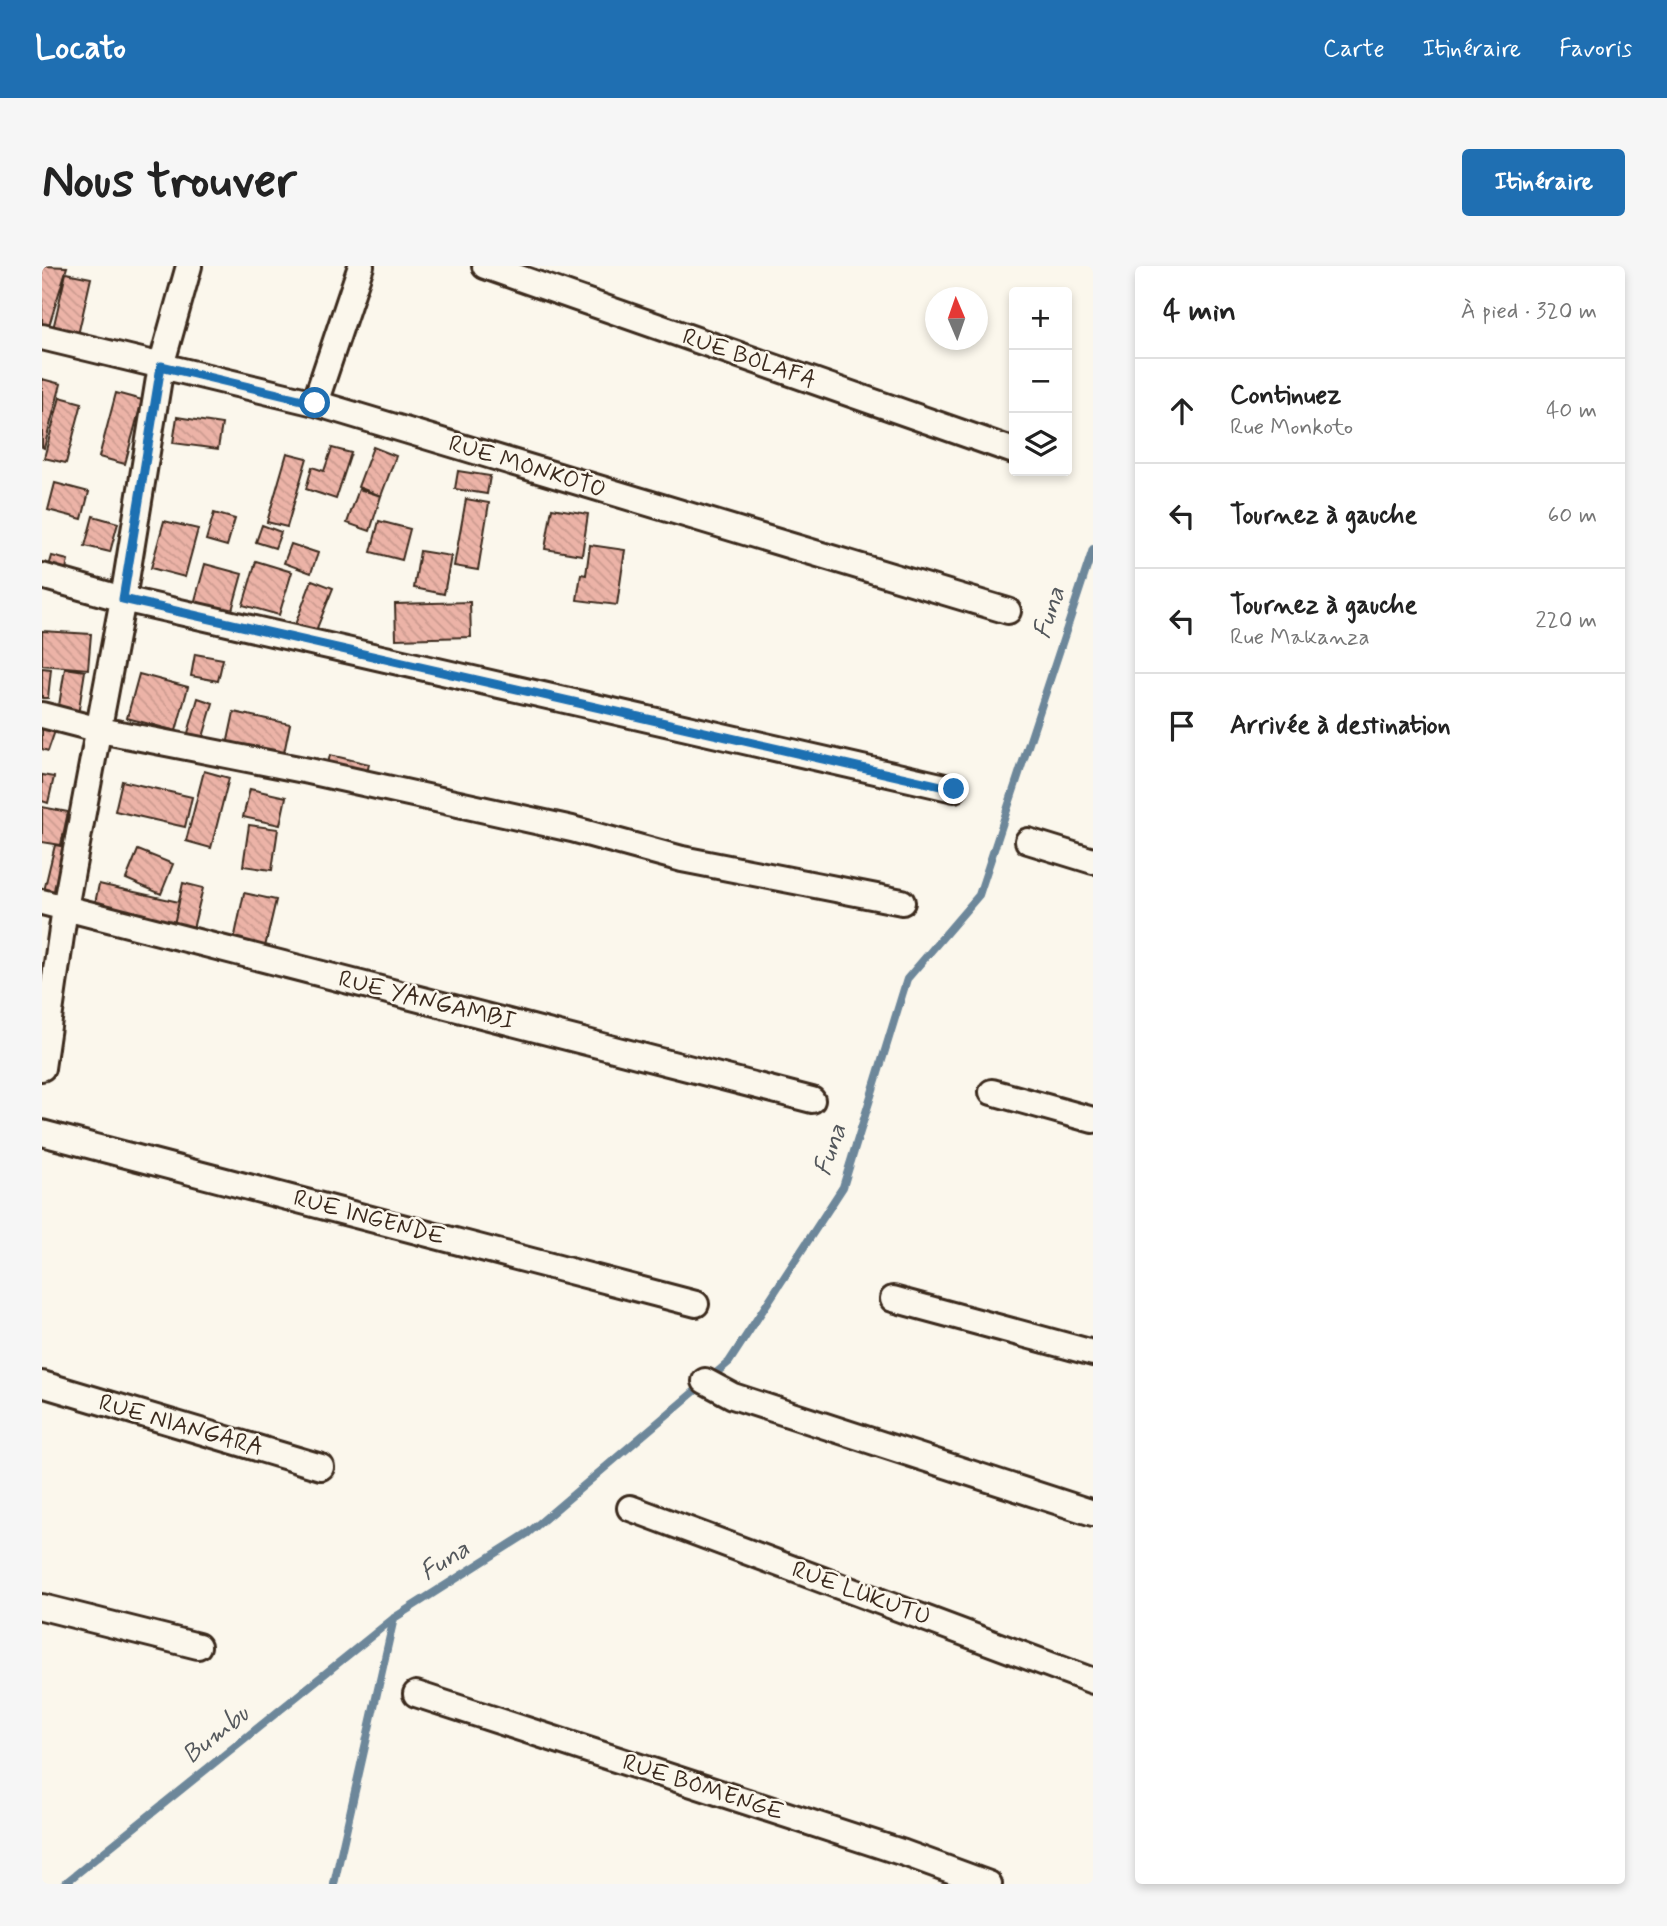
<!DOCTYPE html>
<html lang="fr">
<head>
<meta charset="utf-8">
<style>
  body { margin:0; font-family:Mynerve,sans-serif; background:#f6f6f6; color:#222 }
  .controls { position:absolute; right:21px; top:21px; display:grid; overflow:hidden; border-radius:7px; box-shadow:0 4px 10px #0003 }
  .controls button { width:63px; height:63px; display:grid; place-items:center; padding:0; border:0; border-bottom:2px solid #e0e0e0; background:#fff; color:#222; font:35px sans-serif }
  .compass { position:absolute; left:883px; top:21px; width:63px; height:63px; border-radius:50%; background:#fff; box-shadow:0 4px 10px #0003; rotate:358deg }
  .stop { position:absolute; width:21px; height:21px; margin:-16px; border:5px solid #1f6fb2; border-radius:50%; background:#fff }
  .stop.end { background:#1f6fb2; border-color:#fff; box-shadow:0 2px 7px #0008 }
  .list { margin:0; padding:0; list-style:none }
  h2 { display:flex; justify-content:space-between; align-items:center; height:91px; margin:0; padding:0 28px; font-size:30px }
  h2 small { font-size:23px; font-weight:400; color:#767676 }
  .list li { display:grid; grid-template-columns:46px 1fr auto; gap:21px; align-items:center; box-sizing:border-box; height:105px; padding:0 28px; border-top:2px solid #e0e0e0 }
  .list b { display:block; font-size:26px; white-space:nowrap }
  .list p { margin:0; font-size:23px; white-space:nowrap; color:#767676 }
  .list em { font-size:23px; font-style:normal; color:#767676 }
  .icon { flex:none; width:38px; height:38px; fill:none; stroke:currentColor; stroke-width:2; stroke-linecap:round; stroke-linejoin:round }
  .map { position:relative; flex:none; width:1051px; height:1618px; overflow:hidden; border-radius:7px }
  header { display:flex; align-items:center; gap:42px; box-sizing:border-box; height:98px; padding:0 35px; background:#1f6fb2; color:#fff }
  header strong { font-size:33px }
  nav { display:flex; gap:38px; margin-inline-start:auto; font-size:24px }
  .intro { display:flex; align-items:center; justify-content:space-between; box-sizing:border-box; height:168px; padding:0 42px }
  h1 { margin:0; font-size:49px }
  .button { padding:18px 32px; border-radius:7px; background:#1f6fb2; color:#fff; font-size:24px; font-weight:700 }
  main { display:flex; gap:42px; padding:0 42px }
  aside { flex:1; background:#fff; border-radius:7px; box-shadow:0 4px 10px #0003 }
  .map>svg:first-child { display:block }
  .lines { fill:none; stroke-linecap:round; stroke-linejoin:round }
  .stream { stroke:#6d879a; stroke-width:8 }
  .building { fill:url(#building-back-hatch); stroke:#3b2a1e; stroke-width:2 }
  .minor-casing { stroke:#3b2a1e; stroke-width:30 }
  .minor { stroke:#fbf7ec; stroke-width:24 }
  .route { stroke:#1f6fb2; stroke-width:9 }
  .labels { text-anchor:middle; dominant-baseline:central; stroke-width:5; stroke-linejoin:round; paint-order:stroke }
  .street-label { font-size:24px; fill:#3b2a1e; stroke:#fbf7ec }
  .water-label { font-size:26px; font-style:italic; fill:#54585c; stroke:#fbf7ec }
</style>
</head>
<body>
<header>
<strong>Locato</strong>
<nav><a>Carte</a><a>Itinéraire</a><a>Favoris</a></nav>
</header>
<div class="intro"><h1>Nous trouver</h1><a class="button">Itinéraire</a></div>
<main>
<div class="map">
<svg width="1051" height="1618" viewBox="0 0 1051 1618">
  <defs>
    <pattern id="building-back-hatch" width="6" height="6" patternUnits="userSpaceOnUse" patternTransform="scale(1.75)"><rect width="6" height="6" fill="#ecb3a7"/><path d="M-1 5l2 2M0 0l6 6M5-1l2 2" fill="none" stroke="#cb9a8f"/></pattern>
  </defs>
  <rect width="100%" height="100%" fill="#fbf7ec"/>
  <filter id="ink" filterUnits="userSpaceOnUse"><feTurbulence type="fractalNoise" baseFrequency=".0143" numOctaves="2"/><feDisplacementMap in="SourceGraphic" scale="14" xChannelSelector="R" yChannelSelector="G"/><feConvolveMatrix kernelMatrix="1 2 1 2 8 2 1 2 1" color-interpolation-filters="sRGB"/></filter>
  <g filter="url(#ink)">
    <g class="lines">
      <path class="stream" d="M22 1618 352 1352 486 1267 687 1096 801 921 865 713 937 629 1051 283
        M292 1618 352 1352"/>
    </g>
    <path class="building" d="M0 0 25 1 6 63 0 61Z
      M24 7 49 12 36 69 11 63Z
      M0 113 19 118 2 182 0 181Z
      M74 127 100 134 83 198 57 191Z
      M18 131 40 137 24 197 2 192Z
      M135 151 180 158 176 183 131 177Z
      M331 181 354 190 339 230 316 221Z
      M290 182 309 187 294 233 264 223 270 201 282 205Z
      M245 187 265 192 245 261 225 256Z
      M416 205 448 210 445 228 413 223Z
      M13 217 47 226 40 253 6 244Z
      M317 223 339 230 328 265 305 257Z
      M424 233 447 237 436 304 412 300Z
      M510 242 546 248 540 289 503 283Z
      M172 247 193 253 185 280 164 274Z
      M51 250 76 257 68 286 43 280Z
      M122 255 156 263 143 311 109 302Z
      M337 255 368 263 360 294 329 286Z
      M220 259 239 266 233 282 214 276Z
      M249 278 276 287 269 307 242 297Z
      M548 279 583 284 575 339 535 334 539 308 544 309Z
      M378 285 409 290 402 328 372 322Z
      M10 290 26 294 23 308 6 304Z
      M214 295 250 306 237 349 201 339Z
      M163 298 200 308 189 348 152 338Z
      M270 314 291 322 271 372 251 364Z
      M428 336 429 371 354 373 353 338Z
      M0 365 49 368 46 403 0 399Z
      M153 388 181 393 176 415 149 410Z
      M0 402 9 403 6 432H0Z
      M23 402 43 405 36 449 16 446Z
      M97 408 146 421 134 465 85 452Z
      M156 432 171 437 159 478 144 474Z
      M192 446 248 458 241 492 185 479Z
      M0 461 13 465 6 485 0 483Z
      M288 489 327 498 324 512 285 502Z
      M162 505 187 512 169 582 144 575Z
      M0 509 12 511 6 537 0 535Z
      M80 515 150 531 143 561 73 545Z
      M208 523 244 531 238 559 201 551Z
      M0 541 26 546 19 579 0 576Z
      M207 559 236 563 230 604 201 600Z
      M13 579 29 582 17 633 1 629Z
      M96 584 131 598 119 628 84 613Z
      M141 617 161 622 150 667 131 663Z
      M57 618 137 636 131 663 51 647Z
      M202 627 234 634 222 685 191 679Z"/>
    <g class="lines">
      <defs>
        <path id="minor" d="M443 0 972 185
          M0 71 273 137 966 345
          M273 137 319 0
          M0 310 81 333 912 523
          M0 449 58 464 267 505 530 563 640 593 860 636
          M986 575 1051 595
          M0 636 770 834
          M0 802 23 642 81 333 119 100 147 0
          M950 826 1051 854
          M0 867 654 1038
          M851 1033 1051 1087
          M663 1115 691 1130 1051 1247
          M0 1118 279 1201
          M588 1242 1051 1415
          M0 1341 156 1380
          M374 1428 862 1587 947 1618"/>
      </defs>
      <use href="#minor" class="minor-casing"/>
      <use href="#minor" class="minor"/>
    </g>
  </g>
  <g class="lines" filter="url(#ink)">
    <path class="route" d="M273 137 119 100 81 333 912 523"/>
  </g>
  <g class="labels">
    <g class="street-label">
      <text transform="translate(707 93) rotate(19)">RUE BOLAFA</text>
      <text transform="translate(485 201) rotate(17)">RUE MONKOTO</text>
      <text transform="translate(385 735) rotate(14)">RUE YANGAMBI</text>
      <text transform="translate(327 952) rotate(15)">RUE INGENDE</text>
      <text transform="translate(139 1160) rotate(16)">RUE NIANGARA</text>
      <text transform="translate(819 1328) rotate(20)">RUE LUKUTU</text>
      <text transform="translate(661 1522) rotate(18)">RUE BOMENGE</text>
    </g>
    <g class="water-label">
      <text transform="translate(1008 347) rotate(-72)">Funa</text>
      <text transform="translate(789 884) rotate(-71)">Funa</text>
      <text transform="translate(403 1295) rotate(-32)">Funa</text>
      <text transform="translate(174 1469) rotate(-39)">Bumbu</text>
    </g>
  </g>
</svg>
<div class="controls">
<button>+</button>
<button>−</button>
<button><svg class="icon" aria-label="layers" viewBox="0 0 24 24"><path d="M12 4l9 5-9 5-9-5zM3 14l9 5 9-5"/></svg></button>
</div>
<svg class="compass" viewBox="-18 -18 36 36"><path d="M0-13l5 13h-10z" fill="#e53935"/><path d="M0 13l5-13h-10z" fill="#767676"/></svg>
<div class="stop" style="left:273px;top:137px"></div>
<div class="stop end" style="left:912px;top:523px"></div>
</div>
<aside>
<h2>4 min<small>À pied · 320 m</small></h2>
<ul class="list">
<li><svg class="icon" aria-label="ahead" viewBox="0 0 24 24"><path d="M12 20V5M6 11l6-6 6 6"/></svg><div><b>Continuez</b><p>Rue Monkoto</p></div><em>40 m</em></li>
<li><svg class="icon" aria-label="left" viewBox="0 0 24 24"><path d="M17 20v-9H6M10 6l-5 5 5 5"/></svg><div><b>Tournez à gauche</b></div><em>60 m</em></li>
<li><svg class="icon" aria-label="left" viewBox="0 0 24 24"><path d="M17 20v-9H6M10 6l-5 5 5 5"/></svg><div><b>Tournez à gauche</b><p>Rue Makanza</p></div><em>220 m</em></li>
<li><svg class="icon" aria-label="arrive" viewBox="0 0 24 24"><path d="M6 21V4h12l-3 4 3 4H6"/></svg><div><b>Arrivée à destination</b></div></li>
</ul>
</aside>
</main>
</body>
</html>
